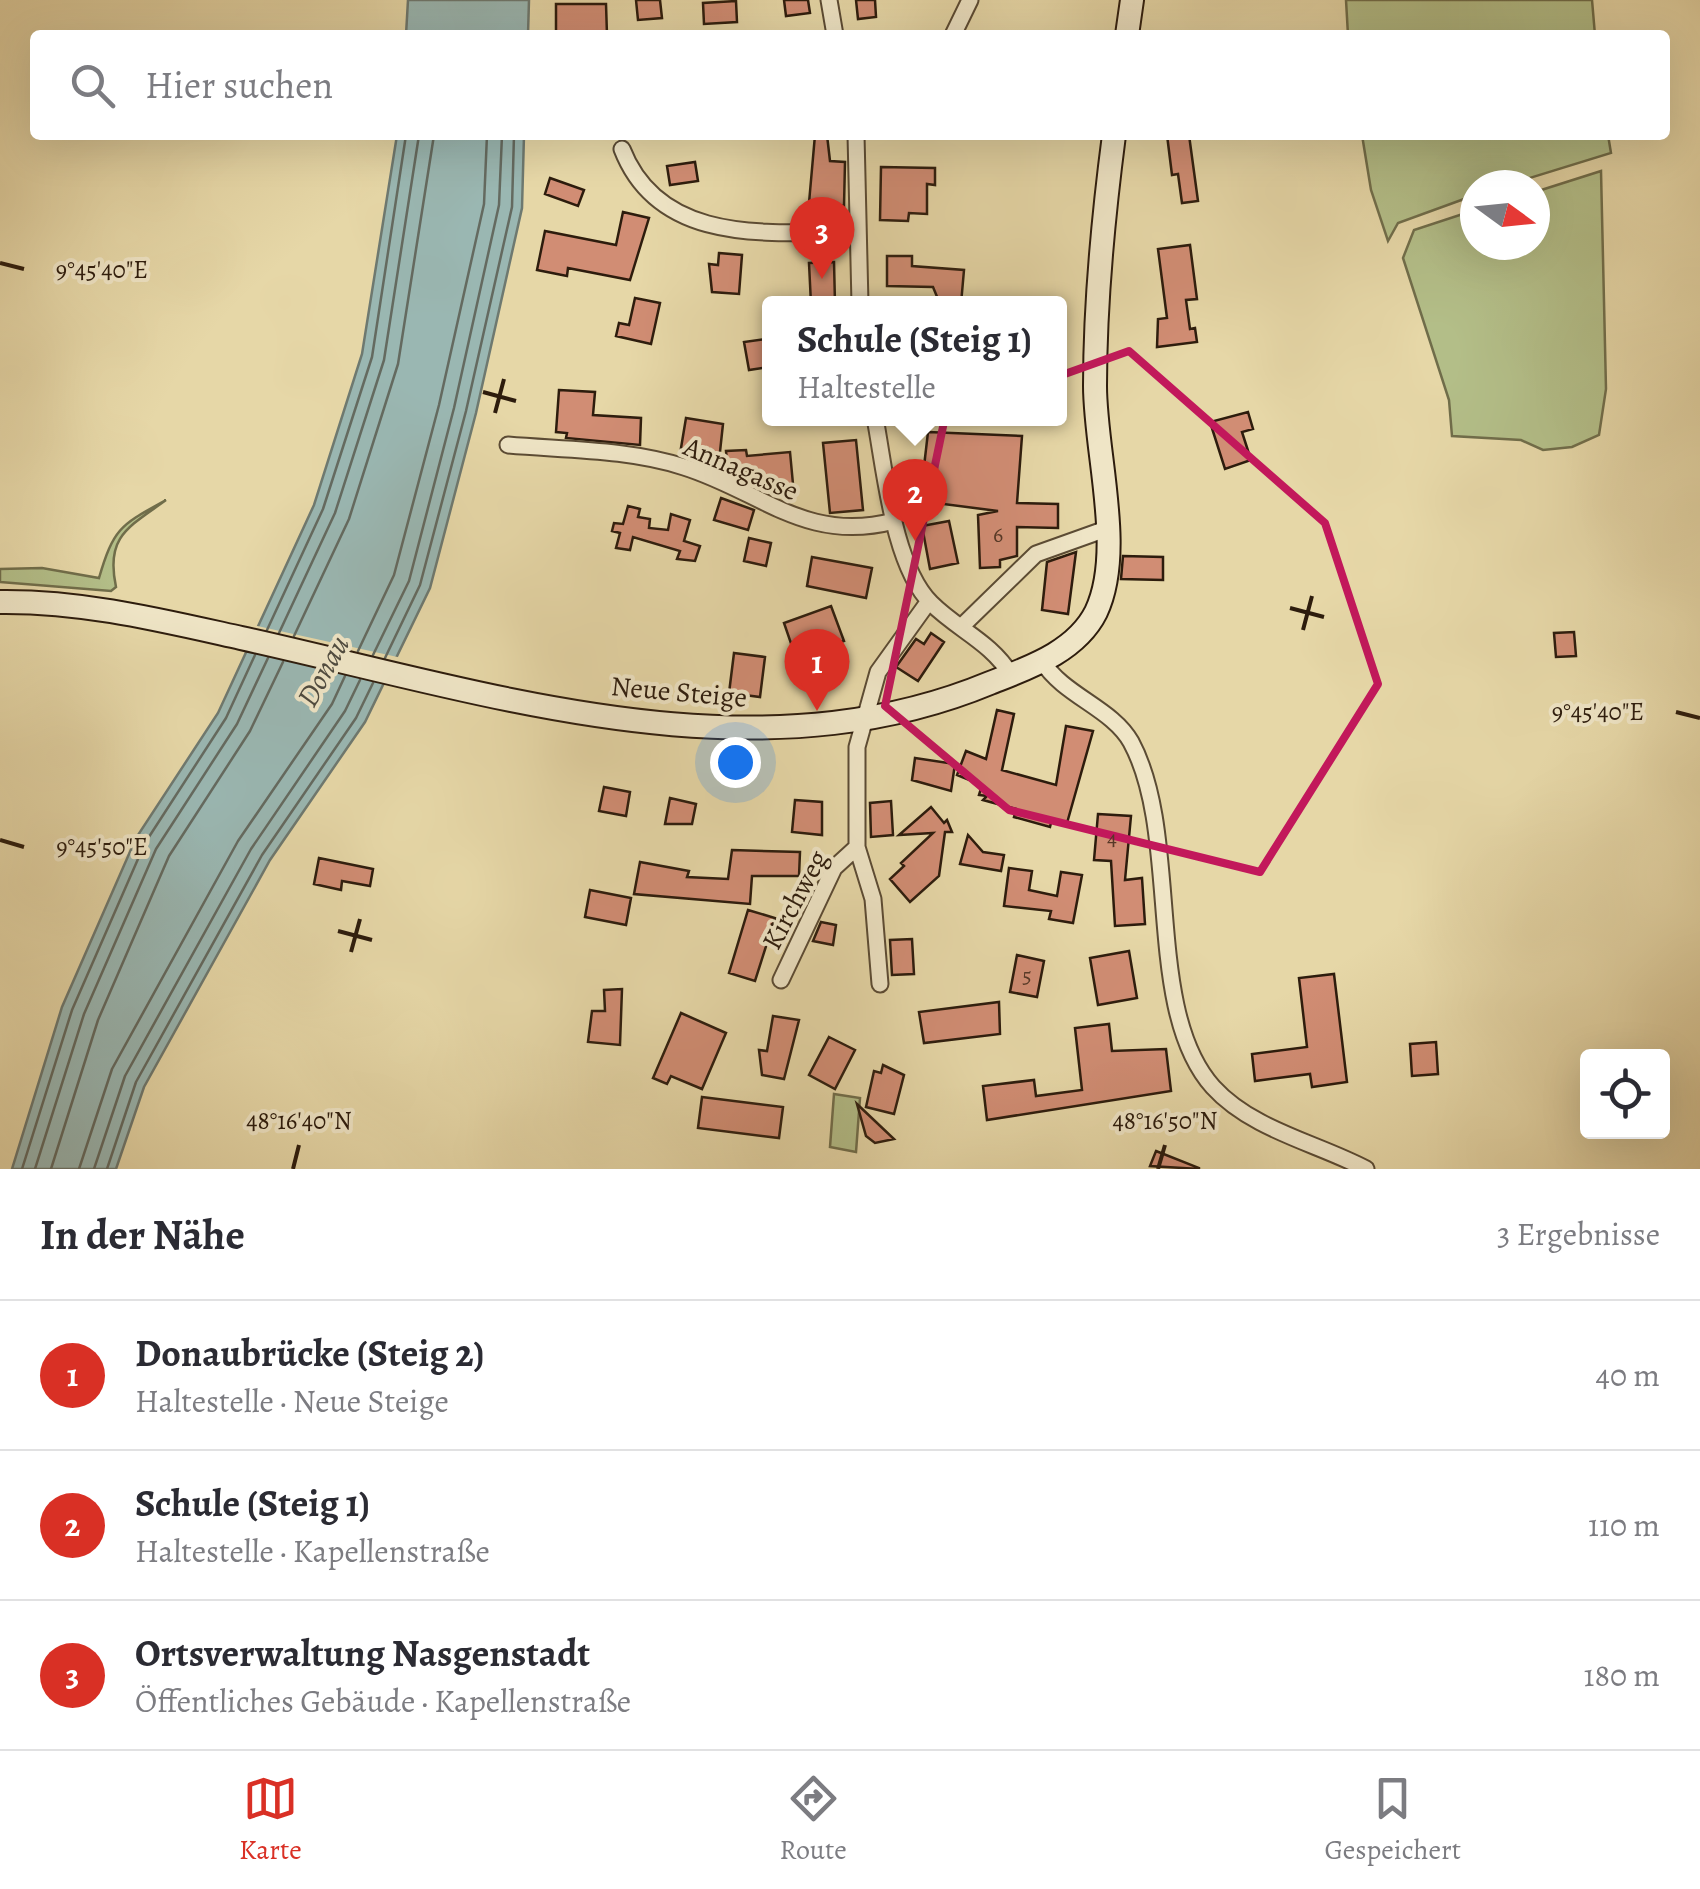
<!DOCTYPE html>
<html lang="de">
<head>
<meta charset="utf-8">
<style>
  body { margin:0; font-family:Alegreya,serif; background:#f2f2f3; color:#2b2b33 }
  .controls { position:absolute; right:30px; bottom:30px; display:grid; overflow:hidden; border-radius:10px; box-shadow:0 10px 40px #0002 }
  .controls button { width:90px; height:90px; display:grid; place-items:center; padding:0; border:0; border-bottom:2px solid #e1e1e2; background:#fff; color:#2b2b33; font:50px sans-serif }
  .compass { position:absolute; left:1460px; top:170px; width:90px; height:90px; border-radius:50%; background:#fff; box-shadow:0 10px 40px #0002; rotate:105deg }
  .you { position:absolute; left:735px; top:762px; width:35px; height:35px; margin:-25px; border:8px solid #fff; border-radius:50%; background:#1a73e8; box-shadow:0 0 0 15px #1a73e833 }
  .badge { display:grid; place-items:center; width:65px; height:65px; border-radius:50%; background:#d93025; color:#fff; font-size:32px; font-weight:700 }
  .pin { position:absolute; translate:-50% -82px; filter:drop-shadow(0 2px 5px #0008) }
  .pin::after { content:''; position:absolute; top:52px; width:35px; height:30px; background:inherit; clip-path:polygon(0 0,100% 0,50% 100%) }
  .popup { position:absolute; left:762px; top:296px; width:305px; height:130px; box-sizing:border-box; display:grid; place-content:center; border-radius:10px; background:#fff; filter:drop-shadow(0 2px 8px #0005); font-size:32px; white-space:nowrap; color:#7c7c81 }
  .popup b { font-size:38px; color:#2b2b33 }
  .popup::after { content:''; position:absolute; left:50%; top:100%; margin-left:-20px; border:20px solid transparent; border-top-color:#fff }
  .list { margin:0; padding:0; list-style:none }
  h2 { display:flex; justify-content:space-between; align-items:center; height:130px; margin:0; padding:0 40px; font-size:42px }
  h2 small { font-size:32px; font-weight:400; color:#7c7c81 }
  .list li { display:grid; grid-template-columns:65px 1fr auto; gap:30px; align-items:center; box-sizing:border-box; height:150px; padding:0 40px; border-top:2px solid #e1e1e2 }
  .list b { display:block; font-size:38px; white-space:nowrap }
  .list p { margin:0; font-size:32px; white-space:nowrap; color:#7c7c81 }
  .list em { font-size:32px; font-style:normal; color:#7c7c81 }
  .icon { flex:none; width:55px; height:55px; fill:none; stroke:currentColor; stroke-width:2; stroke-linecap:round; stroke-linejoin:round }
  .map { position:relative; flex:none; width:1700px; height:1169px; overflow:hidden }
  .search { position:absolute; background:#fff; box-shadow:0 10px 40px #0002; left:30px; right:30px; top:30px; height:110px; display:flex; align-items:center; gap:25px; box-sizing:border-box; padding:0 35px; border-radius:10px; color:#7c7c81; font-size:38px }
  .sheet { height:580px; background:#fff }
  nav { display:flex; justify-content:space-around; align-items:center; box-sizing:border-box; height:140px; border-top:2px solid #e1e1e2; background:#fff; font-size:28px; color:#7c7c81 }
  nav a { display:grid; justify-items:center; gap:5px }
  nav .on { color:#d93025 }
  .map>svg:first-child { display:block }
  .green { fill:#b3be88; stroke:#706d4a; stroke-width:2.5 }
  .water { fill:#9ab7b2; stroke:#6e7970; stroke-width:2.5 }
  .pier { fill:#e6d7a7 }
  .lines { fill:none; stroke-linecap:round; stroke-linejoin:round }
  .shore { stroke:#646a60; stroke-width:2.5 }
  .building { fill:#d18d74; stroke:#2d1c0d; stroke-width:2.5 }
  .minor-casing { stroke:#5b4b34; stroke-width:19 }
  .secondary-casing { stroke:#2d1c0d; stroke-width:26 }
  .minor { stroke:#efe5c6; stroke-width:15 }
  .secondary { stroke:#efe5c6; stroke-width:22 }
  .marked { fill:none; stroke:#c2185b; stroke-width:8; stroke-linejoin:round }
  .ticks { fill:none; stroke:#2d1c0d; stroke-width:4 }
  .labels { text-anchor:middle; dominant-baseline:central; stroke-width:8; stroke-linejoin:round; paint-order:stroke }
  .number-label { font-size:22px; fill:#563827 }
  .street-label { font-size:28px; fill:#2d1c0d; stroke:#efe5c6 }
  .water-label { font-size:30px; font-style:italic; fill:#4e4a3f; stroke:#efe5c6 }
  .ticks-label { font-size:25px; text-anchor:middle; fill:#2d1c0d; stroke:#efe5c6; stroke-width:8; stroke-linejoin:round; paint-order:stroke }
</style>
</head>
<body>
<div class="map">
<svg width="1700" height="1169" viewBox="0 0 1700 1169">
  <rect width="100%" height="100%" fill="#e6d7a7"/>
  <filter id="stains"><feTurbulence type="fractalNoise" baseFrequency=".002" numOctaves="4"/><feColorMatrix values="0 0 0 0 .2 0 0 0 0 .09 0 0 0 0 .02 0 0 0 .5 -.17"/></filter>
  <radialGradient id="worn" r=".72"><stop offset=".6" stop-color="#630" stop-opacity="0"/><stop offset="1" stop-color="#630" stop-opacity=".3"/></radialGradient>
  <path class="green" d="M1346 0H1592L1595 35H1348Z
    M1362 135H1608L1611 153 1507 185H1475V195L1398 223 1388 241 1371 190Z
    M1601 171 1606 389 1599 435 1572 447 1543 450 1521 440 1452 436 1449 400 1403 258 1414 230 1475 210V245H1535V192Z
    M166 500C129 527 105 536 116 587L111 591 0 582V569L42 568 99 578C114 527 121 525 166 500Z
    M834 1094 860 1098 856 1152 830 1147Z"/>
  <path class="water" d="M408 0H529L528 35H406Z
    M397 135H524L522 208 476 413 430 588 365 722 270 860 144 1087 116 1169H12L62 1007 136 838 218 713 314 505 362 354Z"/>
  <path class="pier" d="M253 625 402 658 389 684 242 649Z"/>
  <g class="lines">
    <path class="shore" d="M267 630 323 509 372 357 406 135
      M279 633 335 513 384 360 419 135
      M294 636 349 519 398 364 434 135
      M358 651 394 575 439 405 484 204 487 135
      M373 655 409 581 454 408 499 205 502 135
      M385 658 420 585 466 411 512 207 514 135
      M22 1169 72 1010 145 843 226 718 255 655
      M35 1169 84 1014 156 849 237 724 268 658
      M51 1169 98 1020 169 856 250 731 283 662
      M79 1169 112 1069 238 841 332 704 345 676
      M94 1169 125 1076 251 849 345 711 360 680
      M107 1169 136 1082 262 855 356 718 373 683"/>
  </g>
  <path class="building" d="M636 0H660L662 18 638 20Z
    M784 0H808L810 13 786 16Z
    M856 0H875L876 17 858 19Z
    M736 1 737 22 704 24 703 3Z
    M556 4H606L607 35H556Z
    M815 135H827L830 161 845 162 844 206 809 203Z
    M1167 135H1189L1198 201 1182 203 1178 174 1172 175Z
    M695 162 698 181 670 185 667 166Z
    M881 167 935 168V185L927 184V214L909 213 908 221 880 220Z
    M550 178 584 190 578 206 545 194Z
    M623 212 649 218 630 280 568 268 567 276 537 270 545 231 616 245Z
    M1190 245 1197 299 1186 300 1190 329 1195 328 1197 342 1157 347 1158 319 1167 318 1158 249Z
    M719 253 742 255 739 294 712 292 709 264 718 265Z
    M887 256H912V266L964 270 961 304H940L933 287 887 286Z
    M834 262 835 304H811L809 263Z
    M635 298 660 303 651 344 616 336 619 323 629 325Z
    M766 339 770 367 749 370 744 342Z
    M559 390 595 392 593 415 641 418 640 445 566 438 567 433 556 432Z
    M1248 412 1253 429 1242 432 1251 460 1225 469 1210 422Z
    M686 418 723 424 719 461 680 454Z
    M928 432 1022 436 1017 503 1058 504V528L1017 527V556L1000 560V567L980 568 978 515 998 511 920 501Z
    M856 440 863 510 830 513 823 443Z
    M746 450 747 456 790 452 793 484 758 487 749 482 748 470 728 472 726 451Z
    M721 498 754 510 748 530 714 520Z
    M628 506 640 509 638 517 650 519 649 528 668 530 671 514 690 520 684 541 700 546 695 561 677 559 680 551 633 537 630 550 616 548 620 533 612 531 614 523 623 524Z
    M949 521 958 563 930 569 922 526Z
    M749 538 771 543 766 566 744 561Z
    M1076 552 1068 614 1042 610 1047 562Z
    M1123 556 1163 557V580L1121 579Z
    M812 557 872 568 866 598 807 586Z
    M831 606 844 641 796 658 784 623Z
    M1574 632 1576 656 1556 657 1554 633Z
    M931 633 944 642 918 681 896 667 916 639 924 644Z
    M734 653 765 657 760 697 729 693Z
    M997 710 1014 714 1002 770 1056 785 1066 726 1093 731 1067 823 1052 819 1050 827 1014 817 1016 809 983 800 987 796 979 795 982 785 957 775 966 751 986 759Z
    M915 758 955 764 951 791 912 780Z
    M604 787 630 792 626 816 599 811Z
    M670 798 696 804 692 824H665Z
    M795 800 822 802V835L792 832Z
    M891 801 893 835 871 837 870 803Z
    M931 807 944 823 947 820 952 832H945L939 876 910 902 890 879 904 866 901 863 933 833 899 835Z
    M1098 814 1131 816 1125 880 1142 878 1145 924 1115 926 1111 861 1094 860Z
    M968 835 983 852 1004 855 1001 871 960 864Z
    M732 850 800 852 799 876H752L750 904 634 894 640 862 689 871 687 877 728 879Z
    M319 858 373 869 370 886 342 881 341 890 314 884Z
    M1009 868 1032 871 1029 890 1057 896 1061 872 1082 875 1073 923 1049 919 1051 911 1004 906Z
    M590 890 631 898 626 925 585 917Z
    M748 910 775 918 755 981 729 973Z
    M821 922 836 925 833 945 813 941Z
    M912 939 914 974 892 975 890 940Z
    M1129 951 1137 998 1098 1005 1090 958Z
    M1017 955 1044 961 1037 997 1010 992Z
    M1334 974 1347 1082 1312 1087 1310 1074 1255 1081 1252 1054 1307 1047 1299 978Z
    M622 989 620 1045 588 1042 592 1011H605L604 990Z
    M999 1002 1000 1034 924 1043 919 1012Z
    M681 1013 726 1033 702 1089 671 1076 667 1084 653 1078Z
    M773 1016 799 1020 784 1079 762 1075 759 1050 767 1051Z
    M1109 1024 1112 1051 1166 1049 1171 1091 987 1120 983 1086 1034 1080 1036 1096 1082 1090 1075 1028Z
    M829 1037 855 1050 835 1089 809 1075Z
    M1436 1042 1438 1074 1412 1076 1410 1044Z
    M883 1065 904 1075 894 1114 866 1107 874 1071 881 1073Z
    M702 1097 783 1107 779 1138 698 1128Z
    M857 1104 894 1139 875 1143 866 1136Z
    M1156 1151 1199 1168V1169L1150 1166Z"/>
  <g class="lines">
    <defs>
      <path id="minor" d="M829 0 835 35
        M953 35 970 0
        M856 135 860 304
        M622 149C660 247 772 232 858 232
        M875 418C885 470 893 565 931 603 958 630 991 642 1011 675
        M508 445C565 450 628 449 684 467 761 491 806 544 894 521
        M961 627 1036 554 1106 529
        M1042 661C1064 696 1112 708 1131 742 1182 836 1143 1009 1213 1087 1252 1130 1317 1143 1366 1169
        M781 980 834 868 857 847
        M880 984 873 899 857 847V747L878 672 929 601"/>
      <path id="secondary" d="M1127 35 1132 0
        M0 602C83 601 160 620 241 638 482 691 749 783 990 683 1028 668 1076 652 1096 612 1125 551 1095 453 1095 386 1095 302 1103 219 1114 135"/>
    </defs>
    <use href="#minor" class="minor-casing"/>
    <use href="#secondary" class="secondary-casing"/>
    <use href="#minor" class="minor"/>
    <use href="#secondary" class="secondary"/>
  </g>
  <path class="marked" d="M1129 351 1325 523 1378 684 1260 872 1009 810 885 706 945 417Z"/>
  <path class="ticks" d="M0 263 24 269M483 392 516 401M495 413 504 379M1290 608 1324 617M1303 630 1312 596M1676 712 1700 718M0 840 24 847M338 931 372 940M351 952 360 919M293 1169 299 1145M1158 1169 1165 1145"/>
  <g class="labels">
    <g class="number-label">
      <text x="998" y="535">6</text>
      <text x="1112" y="838">4</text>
      <text x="1027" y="976">5</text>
    </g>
    <g class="street-label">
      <text transform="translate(741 469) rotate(23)">Annagasse</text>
      <text transform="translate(679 692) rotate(5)">Neue Steige</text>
      <text transform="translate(795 900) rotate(-62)">Kirchweg</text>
    </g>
    <g class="water-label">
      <text transform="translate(323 671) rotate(-61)">Donau</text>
    </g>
  </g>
  <g class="ticks-label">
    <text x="102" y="278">9°45'40"E</text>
    <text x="1598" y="720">9°45'40"E</text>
    <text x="102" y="855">9°45'50"E</text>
    <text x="299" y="1129">48°16'40"N</text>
    <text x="1165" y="1129">48°16'50"N</text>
  </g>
  <rect width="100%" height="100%" filter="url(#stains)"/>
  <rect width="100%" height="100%" fill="url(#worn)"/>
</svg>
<div class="controls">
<button><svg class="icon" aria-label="locate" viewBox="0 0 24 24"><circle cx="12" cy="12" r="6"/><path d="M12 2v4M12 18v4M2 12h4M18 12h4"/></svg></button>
</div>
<svg class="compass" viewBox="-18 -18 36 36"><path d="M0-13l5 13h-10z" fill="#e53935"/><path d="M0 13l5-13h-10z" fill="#7c7c81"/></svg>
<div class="you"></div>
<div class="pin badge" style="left:817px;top:711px">1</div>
<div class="pin badge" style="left:915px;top:541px">2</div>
<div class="popup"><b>Schule (Steig 1)</b>Haltestelle</div>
<div class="pin badge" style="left:822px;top:279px">3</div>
<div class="search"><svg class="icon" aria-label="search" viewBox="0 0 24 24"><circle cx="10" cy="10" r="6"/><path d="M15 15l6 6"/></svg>Hier suchen</div>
</div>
<section class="sheet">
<h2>In der Nähe<small>3 Ergebnisse</small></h2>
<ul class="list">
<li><span class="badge">1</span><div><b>Donaubrücke (Steig 2)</b><p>Haltestelle · Neue Steige</p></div><em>40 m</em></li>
<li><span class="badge">2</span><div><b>Schule (Steig 1)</b><p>Haltestelle · Kapellenstraße</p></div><em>110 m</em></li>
<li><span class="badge">3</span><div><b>Ortsverwaltung Nasgenstadt</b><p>Öffentliches Gebäude · Kapellenstraße</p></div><em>180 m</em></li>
</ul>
</section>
<nav>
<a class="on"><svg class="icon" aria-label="map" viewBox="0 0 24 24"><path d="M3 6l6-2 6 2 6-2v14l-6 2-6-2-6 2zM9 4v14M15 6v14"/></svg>Karte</a>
<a><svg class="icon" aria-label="directions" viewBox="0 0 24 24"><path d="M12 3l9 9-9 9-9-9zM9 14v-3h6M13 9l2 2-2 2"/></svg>Route</a>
<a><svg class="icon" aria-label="saved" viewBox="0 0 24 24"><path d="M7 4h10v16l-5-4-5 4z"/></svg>Gespeichert</a>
</nav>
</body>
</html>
